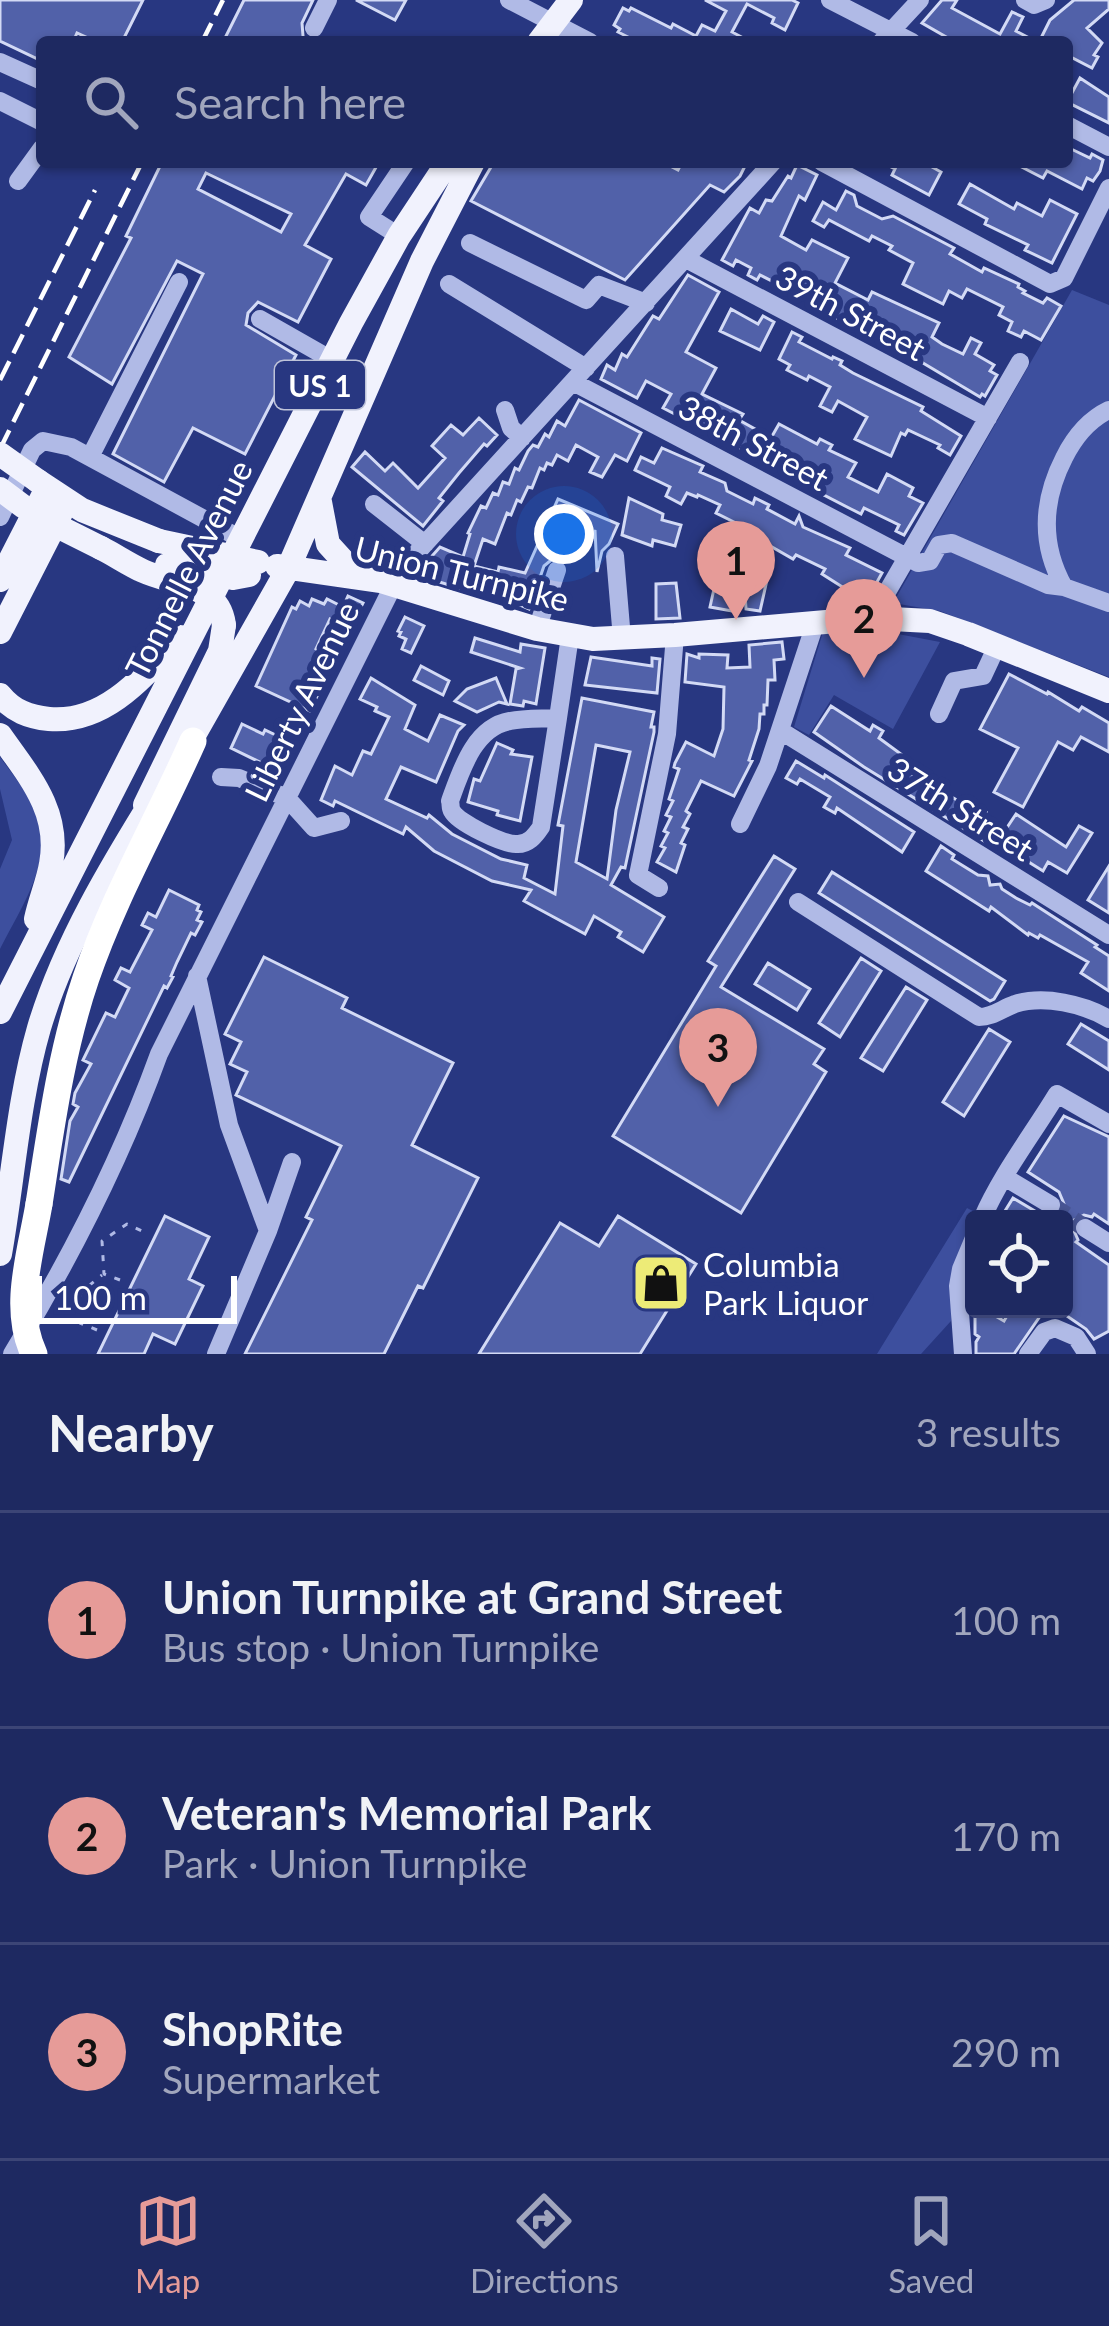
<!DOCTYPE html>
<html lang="en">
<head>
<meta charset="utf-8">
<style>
  body { margin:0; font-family:Lato,sans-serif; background:#263167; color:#f1f3f6 }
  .controls { position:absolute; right:36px; bottom:36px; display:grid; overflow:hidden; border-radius:12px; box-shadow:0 3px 9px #0004 }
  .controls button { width:108px; height:108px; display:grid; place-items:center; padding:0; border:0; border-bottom:3px solid #3c4576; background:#1e2961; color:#f1f3f6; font:60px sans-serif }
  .scale { position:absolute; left:36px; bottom:30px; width:201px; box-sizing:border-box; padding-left:12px; border:6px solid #fff; border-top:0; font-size:33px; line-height:42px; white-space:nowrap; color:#fff; -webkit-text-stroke:9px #283781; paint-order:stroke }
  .you { position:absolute; left:564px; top:534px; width:42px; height:42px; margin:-30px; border:9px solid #fff; border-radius:50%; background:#1a73e8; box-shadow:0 0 0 18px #1a73e833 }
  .badge { display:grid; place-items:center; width:78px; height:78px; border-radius:50%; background:#e69b98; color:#111; font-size:39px; font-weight:700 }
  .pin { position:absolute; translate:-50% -99px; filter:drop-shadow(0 3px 6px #0008) }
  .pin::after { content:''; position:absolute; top:63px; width:42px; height:36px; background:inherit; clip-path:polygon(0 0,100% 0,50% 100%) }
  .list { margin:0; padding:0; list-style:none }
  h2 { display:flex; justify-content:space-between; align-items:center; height:156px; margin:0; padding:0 48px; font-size:51px }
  h2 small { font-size:39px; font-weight:400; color:#a1a6bd }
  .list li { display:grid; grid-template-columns:78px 1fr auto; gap:36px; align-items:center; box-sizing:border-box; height:216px; padding:0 48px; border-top:3px solid #3c4576 }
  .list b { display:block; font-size:45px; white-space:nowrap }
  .list p { margin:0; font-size:39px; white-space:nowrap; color:#a1a6bd }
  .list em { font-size:39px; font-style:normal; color:#a1a6bd }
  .icon { flex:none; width:66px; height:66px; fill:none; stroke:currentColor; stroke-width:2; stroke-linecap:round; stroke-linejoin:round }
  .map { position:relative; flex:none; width:1109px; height:1354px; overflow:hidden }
  .search { position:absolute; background:#1e2961; box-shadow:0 3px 9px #0004; left:36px; right:36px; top:36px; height:132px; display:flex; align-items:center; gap:30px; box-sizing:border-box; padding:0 42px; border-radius:12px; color:#a1a6bd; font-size:45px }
  .sheet { height:804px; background:#1e2961 }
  nav { display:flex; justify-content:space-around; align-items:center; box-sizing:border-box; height:168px; border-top:3px solid #3c4576; background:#1e2961; font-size:33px; color:#a1a6bd }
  nav a { display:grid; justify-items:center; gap:6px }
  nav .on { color:#e69b98 }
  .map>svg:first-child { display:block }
  .green { fill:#3d4f9e }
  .building { fill:#5161a9; stroke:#d3daf5; stroke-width:3; fill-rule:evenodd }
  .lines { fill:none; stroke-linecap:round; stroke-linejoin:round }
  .minor-tunnel { stroke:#485594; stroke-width:18; stroke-dasharray:18 9; stroke-linecap:butt }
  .path { stroke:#b0bae6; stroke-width:3; stroke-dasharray:6 9; stroke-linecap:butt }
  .minor { stroke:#b0bae6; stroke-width:18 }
  .major { stroke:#f1f2fd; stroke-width:24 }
  .highway { stroke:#fff; stroke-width:27 }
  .rail { stroke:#fff; stroke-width:4.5; stroke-dasharray:21 9; stroke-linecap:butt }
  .major-bridge { stroke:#f1f2fd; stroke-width:24 }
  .highway-bridge { stroke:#fff; stroke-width:27 }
  .labels { text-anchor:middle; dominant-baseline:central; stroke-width:12; stroke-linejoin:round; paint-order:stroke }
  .shield { fill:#283781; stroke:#bec3d9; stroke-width:3 }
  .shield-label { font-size:30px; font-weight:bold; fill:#fff }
  .street-label { font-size:33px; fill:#fff; stroke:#283781 }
  .poi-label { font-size:33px; fill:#fff; stroke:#283781; text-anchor:start }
</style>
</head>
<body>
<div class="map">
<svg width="1109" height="1354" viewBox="0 0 1109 1354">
  <rect width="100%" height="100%" fill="#283781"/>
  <path class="green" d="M1072 290 1109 305V677L940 611 893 603Z
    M823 632 898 634 940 642 893 729 834 695 809 735 794 727Z
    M0 757C13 775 28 793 37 814 55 860 20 909 0 949V869L12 840 0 789Z
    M967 1208 981 1215 974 1219V1230L956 1268 951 1321 921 1354H877Z"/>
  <path class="building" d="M0 0H143L122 42H97L77 33 73 42H42V61L0 41Z
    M244 0H313L302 23 303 36 300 42H223Z
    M356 0H406L395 20Z
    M705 0H792L798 3 785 30 772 23 774 18 747 4 732 32 751 42H638L618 32 620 29 614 25 623 8 629 11 631 8 671 28 673 24 696 36 702 25 715 31 726 11Z
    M942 0H957L952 8 1000 34 1012 12 1023 17 1016 31 1037 42H955L922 23Z
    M1074 0H1109V9L1087 28 1102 43 1094 55 1098 57 1092 68 1067 55V42H1039L1050 20Z
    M1080 78 1109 97V123L1067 102Z
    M1067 147 1090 158 1092 154 1103 160 1100 171 1093 181 1087 178 1082 189 1047 171 1043 178 1012 162H1067Z
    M162 162H379L366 185 346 174 305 245 331 259 298 322 258 302 248 313 246 325 296 355 245 454 193 428 164 482 113 454 203 274 177 261 112 384 69 357 131 238 126 236ZM206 173 291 214 281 232 198 189Z
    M494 162H662L678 170 682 162H747L740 176 724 192 710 185 625 280 471 201Z
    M881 162H923L941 172 929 195 892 175 895 169Z
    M797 165 817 175 805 200 799 196 781 236 806 250 812 240 848 258 835 283 868 300 872 292 939 323 932 337 942 344 963 354 971 338 981 343 975 354 994 365 990 371 997 375 985 396 982 394 980 397 923 363 911 355 916 347 898 338 893 346 880 339 883 335 856 320 854 323 848 320 846 323 829 314 831 311 760 275 757 280 748 275 751 268 736 260 733 266 722 260 750 208 759 213 766 200 772 201 788 176 791 178Z
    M970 184 1014 209 1017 203 1042 216 1050 200 1077 214 1052 263 1025 250 1028 245 985 224 987 219 959 204Z
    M846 191 854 195 857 206 882 219 893 216 954 248 950 254 982 272 984 268 1019 284 1018 287 1025 291 1023 293 1043 303 1047 298 1061 306 1041 340 1024 331 1021 337 1008 331 1012 322 999 315 1003 307 967 289 962 298 949 291 943 304 903 284 913 263 889 250 892 246 872 236 869 241 829 220 824 227 813 221 823 202 836 210Z
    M688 275 719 292 686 352 716 368 702 394 743 414 739 420 771 438 779 424 817 444 820 439 832 445 829 450 856 463 848 477 878 492 887 474 913 488 909 496 923 503 904 535 896 531 899 525 864 508 861 514 851 509 824 495 819 488 755 450 752 454 663 408 671 394 646 381 637 398 601 379 607 365 615 370 622 354 627 357 653 316 659 319Z
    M731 309 758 324 763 316 774 322 760 350 720 331Z
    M792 332 802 337 799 342 832 359 833 357 842 361 840 365 853 373 923 407 921 411 961 436 950 455 938 448 940 445 908 430 905 435 901 433 891 456 855 439 867 417 838 401 832 412 820 406 830 387 809 376 807 380 787 370 790 365 779 359Z
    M579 400 641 433 627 461 615 455 602 477 590 472 598 457 576 445 568 461 557 455 552 465 547 463 544 470 540 468 532 488 528 487 521 502 517 500 511 515 507 513 495 544 483 539 474 566 498 572 499 567 525 573 558 499 618 524 609 544 602 551 597 572 595 530 593 537 570 527 555 557 544 566 529 609 513 602 517 592 469 580 466 590 419 576 424 565 440 547 463 557 470 534 468 533 481 506 486 508 493 493 498 495 503 482 509 484 515 468 519 470 528 451 533 445 538 447 545 434 549 437 557 421 565 426Z
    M479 418 497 435 487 446 484 444 459 473 439 498 443 501 423 526 352 467 365 452 385 471 393 463 418 488 445 458 432 446 451 425 463 435Z
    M662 448 703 466 700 472 725 483 727 491 753 504 755 498 769 505 767 509 795 524 799 516 803 527 850 548 846 555 882 573 866 602 822 574 825 569 796 555 793 559 753 536 752 538 739 532 733 528 736 523 716 513 720 505 698 495 697 497 687 493 681 504 666 496 670 487 635 470 641 457 654 463Z
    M629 498 663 514 662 520 681 525 675 546 653 540 652 546 622 535Z
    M722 553 743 558 769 571 760 611 746 609 744 577H736L732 611 710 607Z
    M676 583 680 618 656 619V584Z
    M348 596 363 603 350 629 330 619 316 649 321 652 315 666 328 673 310 711 256 686 292 607 296 609 300 601 309 606 312 599 324 604 327 599 343 607Z
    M405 617 424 626 411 653 402 649 406 639 399 636 401 632 398 631Z
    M475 638 520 652 521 644 545 648 536 704 524 701 523 706 510 704 516 669 520 668 471 652Z
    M782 642 784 659 774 660 775 680H768L767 705H764V714H760L759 729 749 760 752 761 734 796 701 781 686 811 690 814 683 827 688 829 681 843 685 845 676 872 657 862 665 848 661 846 668 833 664 831 671 817 666 815 673 801 669 799 679 769 674 767 675 763 686 742 714 756 723 729 724 687 685 682 687 654 699 658V654L728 655 727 668 750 667 749 645Z
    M591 657 652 666V658L660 659 657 693 585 685Z
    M421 666 449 681 443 695 414 680Z
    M1009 674 1047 694 1048 692 1079 711 1082 707 1109 723V752L1081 737 1073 750 1058 742 1023 807 994 792 1018 748 980 729Z
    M371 678 415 705 405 729 428 741 440 715 464 725 458 731 436 782 401 767 386 799 427 818 429 815 452 834 501 859 527 865 524 878 555 894 563 826 558 825 582 698 654 712 651 727H654V732L625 868 621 867 611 885 664 917 643 952 618 937 621 932 594 916 585 934 524 901 531 890 492 881 434 851 406 827 403 834 335 801 333 806 321 800 335 766 352 775 363 751 371 754 389 717 375 711 377 707 360 699ZM596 745 630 752 616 810 607 879 576 862Z
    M496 678 507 704 499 702 477 712 455 701 467 689Z
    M831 706 870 731 873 725 883 731 879 738 905 757 900 764 912 774 969 807 972 803 986 812 984 815 1006 829 1016 814 1066 847 1079 826 1092 833 1067 873 1048 862 1043 871 995 841 992 846 864 767 814 732Z
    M242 724 263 734 265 730 290 742 276 770 231 748Z
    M497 743 513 750 511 754 532 757 520 821 497 815 498 811 468 802 474 779 480 781Z
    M796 761 824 778 825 775 914 832 902 852 837 808 835 813 824 807 830 797 800 779 797 784 786 778Z
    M941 846 954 855 952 859 978 875 988 876 990 885 1000 884 1002 889 1016 898 1030 905 1032 903 1097 945 1095 947 1109 956V991L1081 973 1088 962 1040 935 1038 938 1029 933 1028 935 991 907 989 911 926 871Z
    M774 856 795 869 721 987 824 1049 814 1064 826 1072 741 1213 613 1136 716 966 708 961Z
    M1109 866V913L1088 900Z
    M832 872 1005 981 994 999 990 1001 819 893Z
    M169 890 199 905 197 910 201 912 197 920 202 922 195 935 191 933 177 962 171 976 173 977 167 988 164 986 69 1182 61 1179 70 1121 78 1107 73 1104 75 1093 91 1064 83 1060 106 1013 115 1017 129 988 115 980 121 968 130 972 152 930 142 925 148 913 156 917Z
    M264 957 347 998 342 1008 453 1063 412 1145 478 1178 423 1288 418 1286 384 1354H245L312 1220 306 1217 341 1146 236 1095 247 1072 230 1064 241 1042 225 1034Z
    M861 958 881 971 840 1037 819 1023Z
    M768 963 810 989 797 1010 755 984Z
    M906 987 927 1000 883 1071 861 1058Z
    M1081 1024 1109 1041V1070L1068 1044Z
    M989 1029 1010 1042 964 1116 943 1102Z
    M1064 1116 1109 1137V1224L1094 1214 1092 1217 1084 1215 1074 1220 1072 1226 1078 1240 1076 1242 1109 1265V1331L1094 1339 1086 1329 1064 1314V1219H1000L1013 1198 1045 1217 1052 1218 1062 1213 1064 1204 1059 1192 1028 1172Z
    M165 1216 209 1237 189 1279 203 1286 175 1344 153 1334 144 1354H98Z
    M618 1216 696 1264 640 1354H479L560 1223 599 1246Z
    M975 1309H983L1004 1321 1011 1309H1045L1014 1354H976V1342L979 1337 975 1334Z"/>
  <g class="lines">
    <path class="minor-tunnel" d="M1051 1205 1085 1228"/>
    <path class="path" d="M120 1280 104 1274 102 1241 127 1224 142 1231
      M97 1330 80 1323V1293L102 1275"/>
    <path class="minor" d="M509 0 590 42
      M830 0 912 42
      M1025 0 1034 5 1046 0
      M314 28 328 0
      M881 42 920 0
      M0 62 42 81
      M0 101 42 122
      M1067 125 1109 147
      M822 162 1050 284 1064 278 1109 188
      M18 181 42 148
      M399 236 369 217 406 162
      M470 243 586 300 599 285 646 303
      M686 259 988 418
      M449 284 586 368
      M260 319 332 360
      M573 382 918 563 930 561 939 545 952 543 1048 585 1064 587 1109 603
      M505 410 511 428 522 438
      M90 457 179 282
      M374 504 425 544
      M0 517 32 450 43 441 71 447 241 539
      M615 556 622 639
      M1064 587C1040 544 1042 501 1064 458 1074 438 1088 420 1109 410
      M872 618 1020 362
      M537 629 557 570
      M939 714 954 681 983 676 997 646
      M558 718 541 827C535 836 528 845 516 844 503 844 458 823 452 811 450 808 451 804 450 801 461 771 474 727 510 721 525 718 542 719 558 718Z
      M558 718 570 636
      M781 731 1109 935
      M221 777 239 778 287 798 314 828 341 821
      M740 824 768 766 815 624
      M659 888 638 875 667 734 675 635
      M798 902 979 1017C993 1017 1001 1009 1015 1004 1044 995 1084 1004 1109 1019
      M197 976 229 1125 268 1231 216 1354
      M1006 1178 1051 1205
      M982 1219C1001 1175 1032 1135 1057 1094L1109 1124
      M1085 1228 1109 1243
      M268 1231 292 1162
      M12 1354C70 1259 121 1159 159 1054L401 570 773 162
      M963 1354 958 1286 961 1269 974 1238
      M1028 1354 1044 1332 1055 1328 1076 1337 1087 1354"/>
    <path class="major" d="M539 42 571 0
      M38 481 82 510 159 541
      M320 502 328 544 358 577
      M41 518 101 548
      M277 566 381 581 537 629 593 639 675 635 872 618 930 621 968 634 1109 691
      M0 580 47 488
      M0 632 67 501
      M0 695C13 711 29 717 49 719 106 724 145 675 180 637
      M0 735C28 775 61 811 51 864 48 882 40 900 36 919
      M181 758 288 569 422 261 473 162
      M145 805 220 651 224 625
      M0 1012 351 323 399 236 448 162
      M0 1254C13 1180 18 1101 39 1028 64 944 112 865 158 791"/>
    <path class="highway" d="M39 1204C51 1128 61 1051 86 978 114 896 158 820 193 741"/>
    <path class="rail" d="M202 42 223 0
      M0 380 95 190
      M0 449 142 162"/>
    <path class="major-bridge" d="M0 454 38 481
      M0 489 24 507
      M159 541 258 562
      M101 548C115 555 128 564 143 571 174 585 219 584 224 625
      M167 565 233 578 249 575"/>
    <path class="highway-bridge" d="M34 1354C12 1308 31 1252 39 1204"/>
  </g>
  <defs>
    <symbol id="shop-square" viewBox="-11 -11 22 22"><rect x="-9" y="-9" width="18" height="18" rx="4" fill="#edeb77" stroke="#283781"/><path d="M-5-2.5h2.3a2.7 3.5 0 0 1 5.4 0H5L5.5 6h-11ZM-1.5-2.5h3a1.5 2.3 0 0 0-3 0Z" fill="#111"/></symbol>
  </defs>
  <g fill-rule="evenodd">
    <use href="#shop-square" x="628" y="1250" width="66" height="66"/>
  </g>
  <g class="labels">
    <rect class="shield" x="275" y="361" width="90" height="48" rx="9"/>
    <g class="shield-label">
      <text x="320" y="385">US 1</text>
    </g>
    <g class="street-label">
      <text transform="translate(851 312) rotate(28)">39th Street</text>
      <text transform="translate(754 442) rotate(28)">38th Street</text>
      <text transform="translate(188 568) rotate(-63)">Tonnelle Avenue</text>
      <text transform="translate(462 573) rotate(14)">Union Turnpike</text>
      <text transform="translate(301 701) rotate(-64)">Liberty Avenue</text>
      <text transform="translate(961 808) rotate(32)">37th Street</text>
    </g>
    <g class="poi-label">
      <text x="703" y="1264">Columbia<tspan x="703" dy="38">Park Liquor</tspan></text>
    </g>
  </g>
</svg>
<div class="controls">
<button><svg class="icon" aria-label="locate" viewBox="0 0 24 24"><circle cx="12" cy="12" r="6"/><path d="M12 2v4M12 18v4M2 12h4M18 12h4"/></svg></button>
</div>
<div class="scale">100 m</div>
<div class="you"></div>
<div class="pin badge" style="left:736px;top:620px">1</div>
<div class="pin badge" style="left:864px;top:678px">2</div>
<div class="pin badge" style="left:718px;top:1107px">3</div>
<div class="search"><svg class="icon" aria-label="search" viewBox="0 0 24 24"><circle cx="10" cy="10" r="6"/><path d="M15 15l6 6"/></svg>Search here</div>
</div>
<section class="sheet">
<h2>Nearby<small>3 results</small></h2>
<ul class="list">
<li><span class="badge">1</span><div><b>Union Turnpike at Grand Street</b><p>Bus stop · Union Turnpike</p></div><em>100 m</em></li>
<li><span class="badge">2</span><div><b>Veteran's Memorial Park</b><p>Park · Union Turnpike</p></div><em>170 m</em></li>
<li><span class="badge">3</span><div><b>ShopRite</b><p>Supermarket</p></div><em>290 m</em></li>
</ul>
</section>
<nav>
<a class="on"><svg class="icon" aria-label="map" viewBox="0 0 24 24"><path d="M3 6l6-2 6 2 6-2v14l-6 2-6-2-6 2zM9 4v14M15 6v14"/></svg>Map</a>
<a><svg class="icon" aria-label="directions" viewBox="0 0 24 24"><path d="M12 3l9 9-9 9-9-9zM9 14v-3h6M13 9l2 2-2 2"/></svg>Directions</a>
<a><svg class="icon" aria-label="saved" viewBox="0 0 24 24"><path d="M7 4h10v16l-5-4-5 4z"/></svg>Saved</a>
</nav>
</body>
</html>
